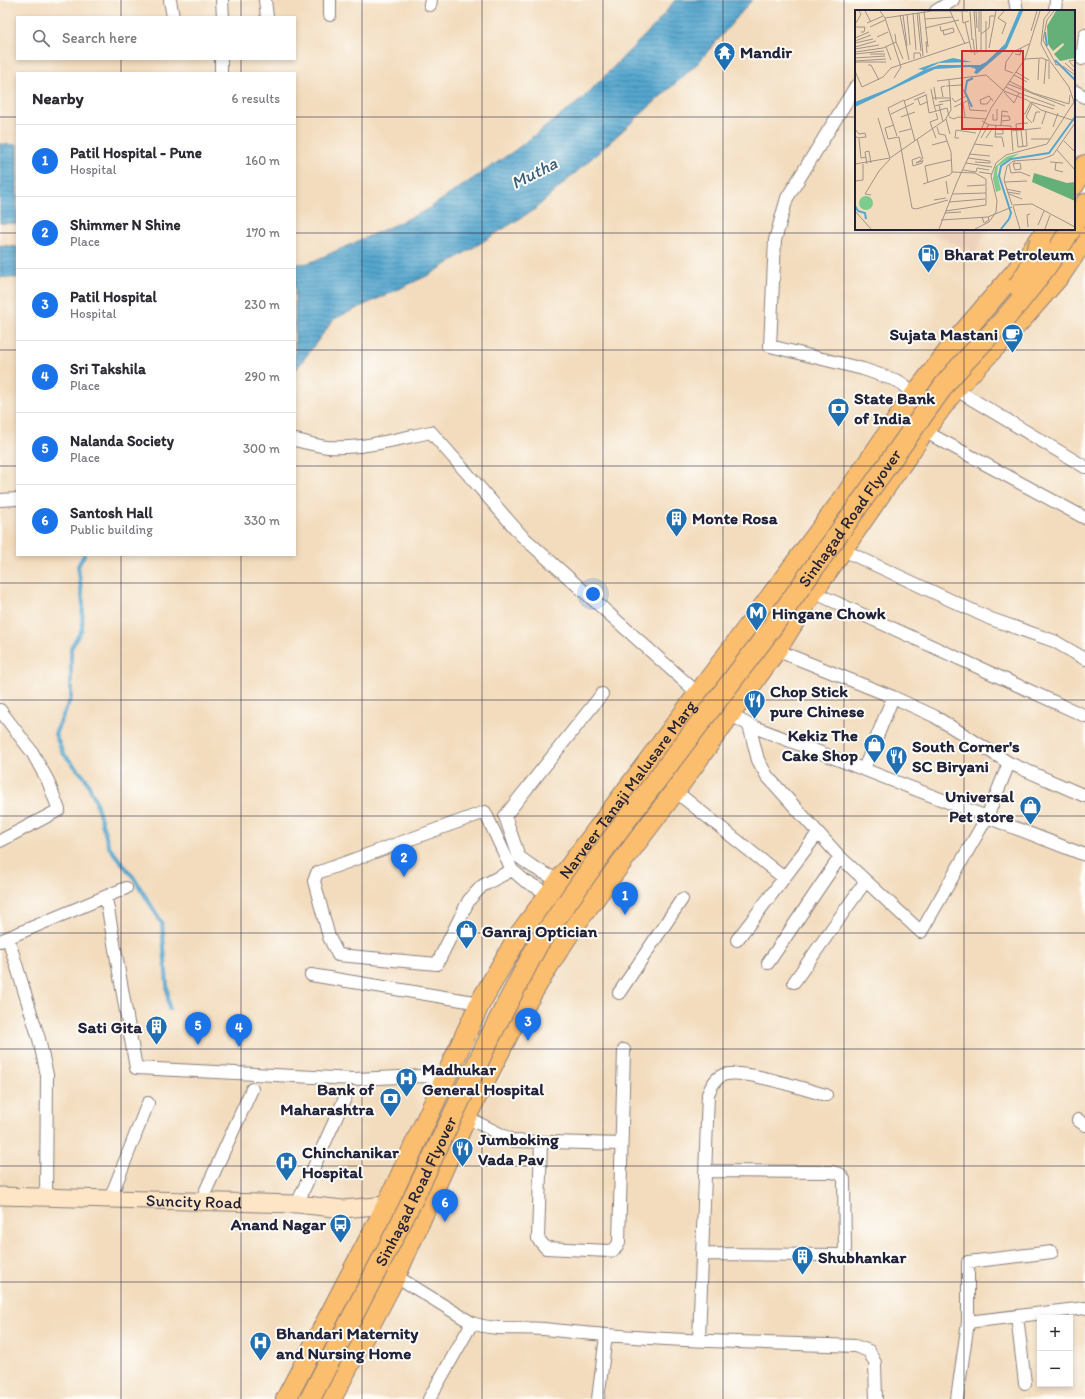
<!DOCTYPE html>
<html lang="en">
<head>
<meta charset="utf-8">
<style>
  body { margin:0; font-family:Itim,sans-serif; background:#f7f7f7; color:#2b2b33 }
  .controls { position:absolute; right:12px; bottom:12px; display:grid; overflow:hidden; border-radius:0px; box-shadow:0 2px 6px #0003 }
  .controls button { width:36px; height:36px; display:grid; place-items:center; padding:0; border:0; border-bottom:1px solid #e1e1e2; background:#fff; color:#2b2b33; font:20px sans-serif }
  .you { position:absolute; left:593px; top:594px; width:14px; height:14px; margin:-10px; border:3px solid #fff; border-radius:50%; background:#1a73e8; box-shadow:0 0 0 6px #1a73e833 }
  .badge { display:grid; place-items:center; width:26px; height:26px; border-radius:50%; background:#1a73e8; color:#fff; font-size:13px; font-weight:700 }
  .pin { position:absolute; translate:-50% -33px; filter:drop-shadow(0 1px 2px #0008) }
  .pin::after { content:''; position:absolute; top:21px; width:14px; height:12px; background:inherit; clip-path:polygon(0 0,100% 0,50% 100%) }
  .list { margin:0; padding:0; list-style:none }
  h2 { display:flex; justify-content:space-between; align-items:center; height:52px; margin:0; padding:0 16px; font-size:17px }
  h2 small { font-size:13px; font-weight:400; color:#7c7c81 }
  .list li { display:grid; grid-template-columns:26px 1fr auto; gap:12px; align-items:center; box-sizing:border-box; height:72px; padding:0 16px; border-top:1px solid #e1e1e2 }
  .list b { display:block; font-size:15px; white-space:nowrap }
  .list p { margin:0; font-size:13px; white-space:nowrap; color:#7c7c81 }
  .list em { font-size:13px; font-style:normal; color:#7c7c81 }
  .icon { flex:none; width:22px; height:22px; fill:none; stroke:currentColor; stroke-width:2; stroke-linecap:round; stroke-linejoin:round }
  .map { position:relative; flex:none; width:1085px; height:1399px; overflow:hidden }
  .search { position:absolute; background:#fff; box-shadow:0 2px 6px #0003; left:16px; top:16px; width:280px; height:44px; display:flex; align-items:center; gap:10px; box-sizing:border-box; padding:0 14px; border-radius:0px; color:#7c7c81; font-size:15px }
  .panel { position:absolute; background:#fff; box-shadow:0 2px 6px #0003; left:16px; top:72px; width:280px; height:484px; border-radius:0px }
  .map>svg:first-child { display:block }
  .built { fill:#edd1ba }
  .water { fill:url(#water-rules); stroke:#3b6484 }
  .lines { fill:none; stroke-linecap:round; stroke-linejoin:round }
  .stream { stroke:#54a6ce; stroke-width:4 }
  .street-casing { stroke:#8a7f7c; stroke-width:14 }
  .secondary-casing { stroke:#8a7f7c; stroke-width:19 }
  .primary-casing { stroke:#8a7f7c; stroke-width:22 }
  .street { stroke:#fff; stroke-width:12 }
  .secondary { stroke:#fde5c5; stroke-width:17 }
  .primary { stroke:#fbbd6e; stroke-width:20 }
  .primary-bridge-casing { stroke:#8a7f7c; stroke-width:22; stroke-linecap:butt }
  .primary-bridge { stroke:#fbbd6e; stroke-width:20 }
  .grid { fill:none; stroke:#22223b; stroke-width:1; stroke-opacity:0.55 }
  .labels { text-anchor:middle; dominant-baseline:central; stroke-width:4; stroke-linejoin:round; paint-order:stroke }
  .poi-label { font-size:17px; font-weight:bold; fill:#22223b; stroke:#fdfcf7; text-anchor:start }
  .street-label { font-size:17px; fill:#22223b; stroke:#fdfcf7 }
  .water-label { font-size:18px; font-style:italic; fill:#385d7d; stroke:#fdfcf7 }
  .inset-river { fill:none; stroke:#54a6ce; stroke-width:2 }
  .inset-road { fill:none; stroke:#9f9289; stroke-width:1 }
  .view { fill:#d62828; fill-opacity:0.15; stroke:#d62828; stroke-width:2 }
  .inset-edge { fill:none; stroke:#22223b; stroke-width:2 }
</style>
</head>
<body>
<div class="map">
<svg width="1085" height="1399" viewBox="0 0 1085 1399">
  <defs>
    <pattern id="water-rules" width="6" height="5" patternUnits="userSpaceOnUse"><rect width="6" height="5" fill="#54a6ce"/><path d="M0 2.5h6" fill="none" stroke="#4587a8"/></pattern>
  </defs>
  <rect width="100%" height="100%" fill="#fdfcf7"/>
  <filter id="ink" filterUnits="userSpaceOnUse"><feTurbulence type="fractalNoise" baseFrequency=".025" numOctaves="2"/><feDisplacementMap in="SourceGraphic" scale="8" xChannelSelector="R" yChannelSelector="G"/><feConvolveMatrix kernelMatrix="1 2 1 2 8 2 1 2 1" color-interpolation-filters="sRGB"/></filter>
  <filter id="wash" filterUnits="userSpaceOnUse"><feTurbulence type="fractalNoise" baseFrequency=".012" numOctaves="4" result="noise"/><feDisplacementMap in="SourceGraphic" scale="16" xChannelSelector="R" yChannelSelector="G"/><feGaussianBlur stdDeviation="0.9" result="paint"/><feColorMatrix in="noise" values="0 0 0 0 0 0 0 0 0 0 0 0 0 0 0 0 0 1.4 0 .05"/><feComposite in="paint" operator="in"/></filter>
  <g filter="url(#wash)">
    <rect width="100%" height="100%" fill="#f3dcbd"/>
    <path class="built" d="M917 229H987L976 252Z"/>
    <path class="water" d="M675 0H752L697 64 535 209 431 274 334 319 295 371V264L309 263 425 211 514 151 581 100 657 23Z
      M0 144 17 145V224L0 223Z
      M0 245 17 247V278L0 277Z"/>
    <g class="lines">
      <path class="stream" d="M84 555 78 566 83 603 82 629 71 648V698L55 734 63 753 86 779 95 799 109 847 134 878 162 923 169 1009"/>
    </g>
  </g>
  <g filter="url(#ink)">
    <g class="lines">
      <defs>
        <path id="street" d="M170 0 173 17
          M222 0 223 17
          M265 0 267 17
          M1015 0 1017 11
          M430 5 431 0
          M936 11 953 0
          M1055 11 1056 0
          M330 15V0
          M1082 59 1085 35
          M221 73V59
          M856 86 787 198 775 240 770 346 863 369 898 381 915 395
          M1074 91 1085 97
          M955 389 1085 467
          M924 431 1085 518
          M295 440C306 442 316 446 328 447 363 449 397 439 431 432L522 536 702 697
          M0 500 17 499
          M843 550 991 619 1054 641 1085 659
          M813 592 1085 716
          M776 650 893 697 934 716 1009 763
          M0 710 32 752 48 781 59 810 0 841
          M724 711 749 725 1085 855
          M749 725 758 760 767 776 840 857 921 932 987 817 1009 763 1085 796
          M864 769 893 697
          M675 791 784 878
          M512 870 482 886 469 900 437 964 338 955 329 937 314 881 317 873 485 812 512 870 525 881 549 894
          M559 881 533 867 519 857 505 816 602 694
          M106 898 136 1068 354 1079 423 1076 431 1077 443 1083
          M8 938 39 1039 47 1075 46 1198
          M737 940 818 833
          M0 941 126 888
          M768 963 840 857
          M311 975 480 1003
          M794 982 865 882
          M619 993 682 899
          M466 1117 514 1141 621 1144
          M1078 1120 1085 1125
          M541 1142 538 1239 546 1248 609 1251 614 1250 619 1243 624 1050
          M110 1199 148 1103
          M201 1201 252 1089
          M297 1204 346 1096
          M703 1254 841 1255 845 1250 844 1179 840 1174 832 1172 706 1171
          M391 1273 472 1323C495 1331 520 1327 544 1329 647 1341 751 1342 855 1346L869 1351 875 1363 876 1399
          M1017 1316 1025 1383
          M968 1322V1262L1052 1252
          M699 1340 708 1094C711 1087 715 1078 723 1075 743 1068 803 1089 826 1095
          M429 1399 472 1323
          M598 1399 606 1336
          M957 1399 968 1322 1085 1308"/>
        <g id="secondary">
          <path id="s1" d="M0 1196 297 1204 343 1209 387 1205 396 1210"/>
        </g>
        <g id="primary">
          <path d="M1074 185 1085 165"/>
          <path d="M1074 224 1085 204"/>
          <path id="s2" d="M286 1399 387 1205 480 1003 519 935 844 498 910 401 957 340 1017 270 1048 229"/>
          <path d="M331 1399 396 1275 466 1117 515 1021 553 958 576 923 675 791 776 650 813 592 924 431 955 389 1021 320 1061 274 1085 238"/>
        </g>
      </defs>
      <use href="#street" class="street-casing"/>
      <use href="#secondary" class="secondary-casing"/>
      <use href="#primary" class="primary-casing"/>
      <use href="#street" class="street"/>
      <use href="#secondary" class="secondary"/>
      <use href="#primary" class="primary"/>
      <defs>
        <g id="primary-bridge">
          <path d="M1018 286 1028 271 1040 242"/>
          <path id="s3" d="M310 1399 410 1205 492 1033 538 944 608 844 762 641 945 384C963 362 983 343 1001 323 1027 294 1051 262 1071 229"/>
        </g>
      </defs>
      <use href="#primary-bridge" class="primary-bridge-casing"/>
      <use href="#primary-bridge" class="primary-bridge"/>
    </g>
  </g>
  <path class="grid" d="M121 0V17M241 0V17M362 0V1399M482 0V1399M603 0V1399M723 0V1399M844 0V1399M964 0V11M121 59V73M241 59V73M0 117H17M295 117H856M1074 117H1085M964 229V1399M0 233H17M295 233H1085M0 350H17M295 350H1085M0 466H17M295 466H1085M121 555V1399M241 555V1399M0 583H1085M0 700H1085M0 816H1085M0 933H1085M0 1049H1085M0 1166H1085M0 1282H1085"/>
  <defs>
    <symbol id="temple-pin" viewBox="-11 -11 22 30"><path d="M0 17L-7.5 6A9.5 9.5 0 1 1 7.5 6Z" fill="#1f6fb2" stroke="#fdfcf7"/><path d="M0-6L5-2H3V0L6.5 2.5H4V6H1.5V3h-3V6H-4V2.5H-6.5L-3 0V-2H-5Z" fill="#fff"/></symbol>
    <symbol id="fuel-pin" viewBox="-11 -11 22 30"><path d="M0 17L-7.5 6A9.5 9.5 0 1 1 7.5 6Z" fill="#1f6fb2" stroke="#fdfcf7"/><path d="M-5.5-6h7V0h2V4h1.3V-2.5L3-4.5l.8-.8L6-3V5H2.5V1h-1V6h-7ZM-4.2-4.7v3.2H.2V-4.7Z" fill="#fff"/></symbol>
    <symbol id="cafe-pin" viewBox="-11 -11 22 30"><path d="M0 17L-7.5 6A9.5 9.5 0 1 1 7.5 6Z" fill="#1f6fb2" stroke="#fdfcf7"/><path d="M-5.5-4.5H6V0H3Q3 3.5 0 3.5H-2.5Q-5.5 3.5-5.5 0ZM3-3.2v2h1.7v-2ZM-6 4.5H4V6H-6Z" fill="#fff"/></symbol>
    <symbol id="bank-pin" viewBox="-11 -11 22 30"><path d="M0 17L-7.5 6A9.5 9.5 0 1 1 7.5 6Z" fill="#1f6fb2" stroke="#fdfcf7"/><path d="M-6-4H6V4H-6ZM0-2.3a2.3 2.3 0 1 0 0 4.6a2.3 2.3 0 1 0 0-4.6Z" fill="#fff"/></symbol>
    <symbol id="building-pin" viewBox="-11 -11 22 30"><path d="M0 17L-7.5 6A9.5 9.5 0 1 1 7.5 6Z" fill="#1f6fb2" stroke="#fdfcf7"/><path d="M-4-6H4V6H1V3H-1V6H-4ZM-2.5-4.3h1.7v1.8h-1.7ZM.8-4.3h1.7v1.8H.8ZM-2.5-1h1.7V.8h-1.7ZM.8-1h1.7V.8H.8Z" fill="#fff"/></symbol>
    <symbol id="metro-pin" viewBox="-11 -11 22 30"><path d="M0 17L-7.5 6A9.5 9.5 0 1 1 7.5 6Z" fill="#1f6fb2" stroke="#fdfcf7"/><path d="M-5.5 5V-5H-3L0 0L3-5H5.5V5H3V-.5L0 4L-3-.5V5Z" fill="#fff"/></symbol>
    <symbol id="restaurant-pin" viewBox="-11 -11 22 30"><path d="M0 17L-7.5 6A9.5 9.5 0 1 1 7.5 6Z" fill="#1f6fb2" stroke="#fdfcf7"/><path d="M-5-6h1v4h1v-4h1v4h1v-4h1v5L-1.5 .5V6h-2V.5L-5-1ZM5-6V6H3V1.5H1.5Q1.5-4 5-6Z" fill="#fff"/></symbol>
    <symbol id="shop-pin" viewBox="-11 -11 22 30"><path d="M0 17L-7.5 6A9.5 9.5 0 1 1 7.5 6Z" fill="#1f6fb2" stroke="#fdfcf7"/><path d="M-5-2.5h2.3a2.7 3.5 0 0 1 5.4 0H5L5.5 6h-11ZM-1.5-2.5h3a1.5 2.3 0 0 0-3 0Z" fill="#fff"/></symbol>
    <symbol id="hospital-pin" viewBox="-11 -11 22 30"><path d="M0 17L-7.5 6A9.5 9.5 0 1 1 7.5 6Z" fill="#1f6fb2" stroke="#fdfcf7"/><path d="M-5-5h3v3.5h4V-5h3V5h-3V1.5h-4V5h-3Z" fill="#fff"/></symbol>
    <symbol id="bus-pin" viewBox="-11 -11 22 30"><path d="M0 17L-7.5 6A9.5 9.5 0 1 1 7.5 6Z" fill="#1f6fb2" stroke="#fdfcf7"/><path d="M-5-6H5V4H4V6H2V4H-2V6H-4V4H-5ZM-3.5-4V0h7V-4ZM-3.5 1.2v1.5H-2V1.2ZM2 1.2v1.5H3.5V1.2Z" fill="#fff"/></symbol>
  </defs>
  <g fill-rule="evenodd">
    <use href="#temple-pin" x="712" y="40" width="25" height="34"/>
    <use href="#fuel-pin" x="916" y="242" width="25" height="34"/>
    <use href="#cafe-pin" x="1000" y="322" width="25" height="34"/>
    <use href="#bank-pin" x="826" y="396" width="25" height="34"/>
    <use href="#building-pin" x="664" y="506" width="25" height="34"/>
    <use href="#metro-pin" x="744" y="600" width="25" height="34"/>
    <use href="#restaurant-pin" x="742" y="688" width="25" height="34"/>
    <use href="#shop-pin" x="862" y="732" width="25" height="34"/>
    <use href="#restaurant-pin" x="884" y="744" width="25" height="34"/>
    <use href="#shop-pin" x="1018" y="794" width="25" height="34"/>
    <use href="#shop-pin" x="454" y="918" width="25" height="34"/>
    <use href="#building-pin" x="144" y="1014" width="25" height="34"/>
    <use href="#hospital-pin" x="394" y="1066" width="25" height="34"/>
    <use href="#bank-pin" x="378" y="1086" width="25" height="34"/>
    <use href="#restaurant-pin" x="450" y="1136" width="25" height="34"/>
    <use href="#hospital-pin" x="274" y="1150" width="25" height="34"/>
    <use href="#bus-pin" x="328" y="1212" width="25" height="34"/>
    <use href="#building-pin" x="790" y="1244" width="25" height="34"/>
    <use href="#hospital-pin" x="248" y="1330" width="25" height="34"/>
  </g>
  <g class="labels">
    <g class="poi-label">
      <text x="740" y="52">Mandir</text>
      <text x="944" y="254">Bharat Petroleum</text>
      <text x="998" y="334" text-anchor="end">Sujata Mastani</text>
      <text x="854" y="398">State Bank<tspan x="854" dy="20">of India</tspan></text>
      <text x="692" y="518">Monte Rosa</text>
      <text x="772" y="613">Hingane Chowk</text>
      <text x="770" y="691">Chop Stick<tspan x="770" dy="20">pure Chinese</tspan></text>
      <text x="858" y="735" text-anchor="end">Kekiz The<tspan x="858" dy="20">Cake Shop</tspan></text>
      <text x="912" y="746">South Corner's<tspan x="912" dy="20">SC Biryani</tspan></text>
      <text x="1014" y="796" text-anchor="end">Universal<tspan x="1014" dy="20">Pet store</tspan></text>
      <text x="482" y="931">Ganraj Optician</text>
      <text x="142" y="1027" text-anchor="end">Sati Gita</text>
      <text x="422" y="1069">Madhukar<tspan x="422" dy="20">General Hospital</tspan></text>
      <text x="374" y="1089" text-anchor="end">Bank of<tspan x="374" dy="20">Maharashtra</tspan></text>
      <text x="478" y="1139">Jumboking<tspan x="478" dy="20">Vada Pav</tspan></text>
      <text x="302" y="1152">Chinchanikar<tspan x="302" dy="20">Hospital</tspan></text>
      <text x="326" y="1224" text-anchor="end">Anand Nagar</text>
      <text x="818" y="1257">Shubhankar</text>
      <text x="276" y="1333">Bhandari Maternity<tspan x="276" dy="20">and Nursing Home</tspan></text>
    </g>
    <g class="street-label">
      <text stroke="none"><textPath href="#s3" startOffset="1037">Sinhagad Road Flyover</textPath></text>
      <text stroke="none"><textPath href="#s2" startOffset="701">Narveer Tanaji Malusare Marg</textPath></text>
      <text stroke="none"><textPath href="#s3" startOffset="233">Sinhagad Road Flyover</textPath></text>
      <text stroke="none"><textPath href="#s1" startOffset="194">Suncity Road</textPath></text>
    </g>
    <g class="water-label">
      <text transform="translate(534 173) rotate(-27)">Mutha</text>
    </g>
  </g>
  <g transform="translate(855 10)">
    <rect width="220" height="220" fill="#f3dcbd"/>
    <path d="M201 1H220V48L205 51 199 44 209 35 208 33 198 41 193 34 192 16ZM179 163 212 173 220 172V191L177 172Z" fill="#65b078"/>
    <path d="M165 143 143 156 142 163 146 180 141 182 138 169 140 157 151 147ZM4 193a7 7 0 1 1 14 0a7 7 0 1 1-14 0Z" fill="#7ccd8d"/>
    <path d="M164 1H168L152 38 122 64 119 63 121 59 115 57 80 59 0 97V92L35 78 69 60 63 59 77 54 98 48 117 52 84 53 69 60 84 55H125L131 52 150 34Z" fill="#54a6ce"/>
    <path class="inset-river" d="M190 22 192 36M200 50 220 70M117 97 110 82 112 71 118 68M0 196 3 201 10 203 11 209M146 219 154 209 156 203 144 166 146 156 156 149 194 143 220 107"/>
    <path class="inset-road" d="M10 1 16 12M25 1 30 8 46 57 39 68M69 1 73 37M95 1 110 34M107 1 108 13 114 11M115 1 117 30M119 1 122 43M121 1 122 18M124 1V22M199 1 192 10 188 30 201 54M58 3 61 40M62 3 66 41M64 3 68 46M52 4 55 35M45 5 54 50M48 5 52 36M30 8 77 1H113M70 9 98 7M131 11V41M110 12 117 43M1 13 6 4 4 1M12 13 28 6M85 16 86 21 98 18 99 22 89 25 88 20M0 17H10L9 22H6M15 17 30 10M70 18 104 10M176 21 182 1M126 24 134 18 135 6H140M147 24 151 13 143 8 149 1M22 27 33 22M0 28 14 22M118 29 120 45M0 31 16 25M41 32 48 49M0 33 18 29M0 37 21 31M31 37 36 50M134 38 141 1M0 39 24 35M126 41V1M0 42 28 38 41 32 40 24M72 43 71 32H73M0 44 29 41M15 44H30M160 44 165 45 166 38M0 48 30 46M59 49V43H65L66 47M170 49 187 48 194 51M220 50 214 51 220 58M0 51 31 49M0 52H31M210 53 220 62M200 54 209 57 220 65M13 55H16L24 70M0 61 7 77M161 62 174 70M158 63 150 60 151 52 158 42 174 34M159 65 172 72M194 69V52M183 70 184 49M82 71 131 65 149 81 172 90 186 100 220 111M154 71 178 83 214 94 215 85M153 74 210 96M189 74 191 50M91 76 106 75 111 86 100 92 97 88M7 77 28 67 36 58 114 32M79 77 81 90M151 77 164 83M76 79 79 95M149 82 159 93 164 83 200 96M71 84 74 103 92 98 94 106M88 87 86 77 90 76M78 88H96M63 89 65 95 72 92M136 89 132 94H126L125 90 134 86 138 91M59 90 71 85M49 91 70 82M113 91 115 100 132 101M84 92 96 90M108 93 110 107M84 95 88 112M99 97 114 90M81 101 79 96 88 94M168 103 170 104 176 92 199 99M36 104 59 93M138 104V110H142V99M46 107 60 102M94 107 99 109 103 107 131 109M23 108 35 148M91 109 95 124M127 111 134 115 156 116 158 141M147 111 155 110 154 106H147M178 112 181 102H185M177 113 171 107 177 94M187 114 191 101M39 115 30 118 33 129 44 127 57 198 61 199 93 190M141 115 140 127H147L149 137M146 115 147 101 153 102M82 117 84 124 90 125 96 142 97 162 120 163 131 169V195L91 201M198 117 203 103M0 119 4 124 10 123M166 120 168 137M171 120 172 136 163 137 161 114 173 113M156 121 186 118M44 122 56 119M0 126 3 128 11 127 10 123M42 126 33 98 49 90 60 131M81 128 75 112 83 109 81 103M104 128H100L101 120 121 123M126 128 134 114M131 128 137 119 148 120V124H140M4 129 6 148 11 147M62 129 68 149M176 129H195M209 131 220 142M119 134 138 136M77 135 92 131M202 140 220 160M10 142 14 141 16 153M10 142 12 154M114 144 135 146M113 148 135 151M66 150 61 153 67 151M67 150 65 147 57 150 58 156 67 153 68 150M120 152 135 153V151M195 152 208 153M201 152 200 160 208 162M111 153 137 157M0 154 35 148 90 110 96 100 94 70M154 154 156 163 165 162 175 166M158 154 165 153 166 159 160 160 158 154 160 151M108 160 121 162 122 158 134 160M124 162 137 164M1 171 8 170V154M91 171 93 184M150 172 172 171M73 173 70 156 96 150M68 174 95 165 97 162M112 176 130 175M151 179 166 182M152 182 165 184M98 184 131 183M154 184 167 189M16 185 10 184 24 161 35 149M79 190 91 188M94 192 130 189M157 195 149 170 152 156 158 151 187 149 198 145 220 113M158 195 177 194 220 217M158 196 165 219M0 201 16 219M90 203 106 202M127 207 129 213 134 210 133 207M86 210 133 207 157 197M183 215 189 201M173 217 172 205 175 204M84 219 102 172 136 98 170 49 185 1M120 219 134 212 141 202 142 191 136 166 141 153 151 145 192 134 219 92 214 77 195 51 186 34 189 9 195 1M190 219 195 205"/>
    <path class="view" d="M107 41H168V119H107Z"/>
    <rect width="220" height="220" class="inset-edge"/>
  </g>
</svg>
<div class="controls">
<button>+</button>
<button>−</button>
</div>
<div class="you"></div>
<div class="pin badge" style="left:625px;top:915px">1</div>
<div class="pin badge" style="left:404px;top:877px">2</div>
<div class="pin badge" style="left:528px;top:1041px">3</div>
<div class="pin badge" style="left:239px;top:1047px">4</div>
<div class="pin badge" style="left:198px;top:1045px">5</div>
<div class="pin badge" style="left:445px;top:1222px">6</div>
<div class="search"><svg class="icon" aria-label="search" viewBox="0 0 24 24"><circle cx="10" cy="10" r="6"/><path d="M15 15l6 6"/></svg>Search here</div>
<section class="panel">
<h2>Nearby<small>6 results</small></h2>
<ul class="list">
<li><span class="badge">1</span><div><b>Patil Hospital - Pune</b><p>Hospital</p></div><em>160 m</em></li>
<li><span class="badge">2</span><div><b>Shimmer N Shine</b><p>Place</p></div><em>170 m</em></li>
<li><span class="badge">3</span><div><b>Patil Hospital</b><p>Hospital</p></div><em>230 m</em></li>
<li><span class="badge">4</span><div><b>Sri Takshila</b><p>Place</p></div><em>290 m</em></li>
<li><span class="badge">5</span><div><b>Nalanda Society</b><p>Place</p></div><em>300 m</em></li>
<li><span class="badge">6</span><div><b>Santosh Hall</b><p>Public building</p></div><em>330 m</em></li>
</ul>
</section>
</div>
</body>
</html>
